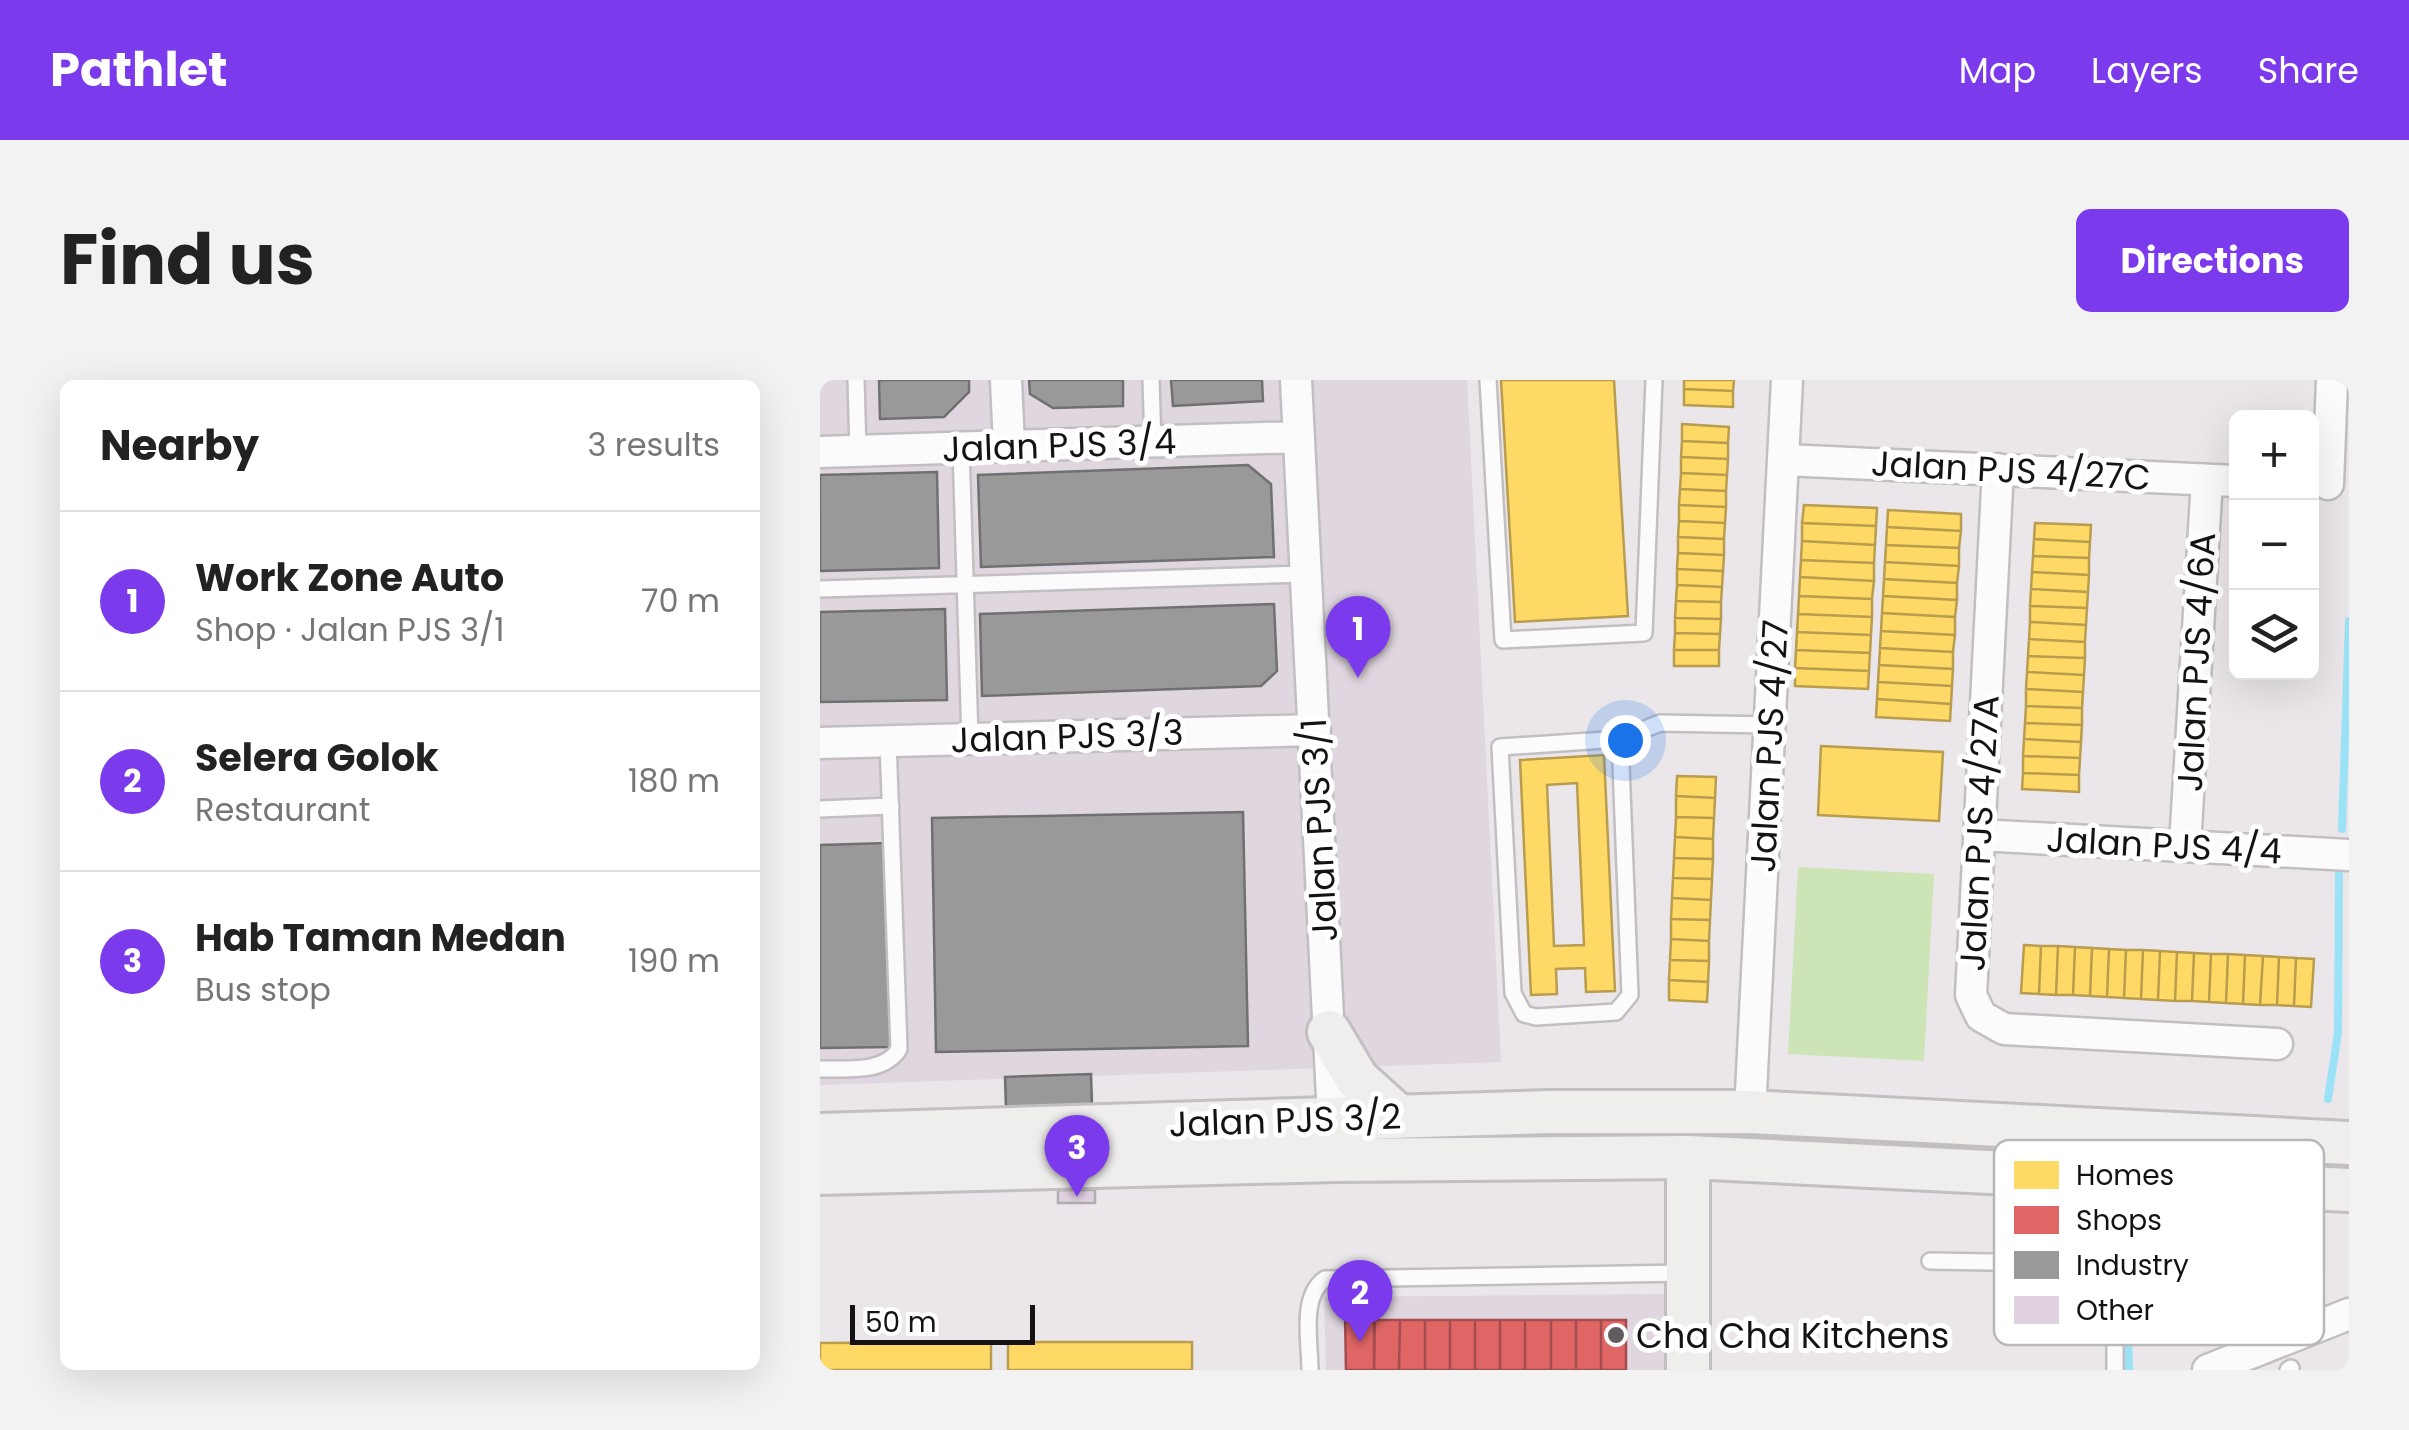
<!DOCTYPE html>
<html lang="en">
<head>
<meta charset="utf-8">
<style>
  body { margin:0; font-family:Poppins,sans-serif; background:#f2f2f2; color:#222 }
  .controls { position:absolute; right:30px; top:30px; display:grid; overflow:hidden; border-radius:15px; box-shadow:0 10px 40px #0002 }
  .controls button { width:90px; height:90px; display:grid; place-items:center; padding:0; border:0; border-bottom:2px solid #e0e0e0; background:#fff; color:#222; font:50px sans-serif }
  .scale { position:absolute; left:30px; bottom:25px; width:185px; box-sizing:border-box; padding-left:10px; border:5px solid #151215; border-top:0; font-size:28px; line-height:35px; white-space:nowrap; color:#151215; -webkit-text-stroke:8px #fff; paint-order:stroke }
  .you { position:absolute; left:805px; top:360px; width:35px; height:35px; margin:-25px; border:8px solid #fff; border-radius:50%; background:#1a73e8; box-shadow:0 0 0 15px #1a73e833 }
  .badge { display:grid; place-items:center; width:65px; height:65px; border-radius:50%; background:#7c3aed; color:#fff; font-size:32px; font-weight:700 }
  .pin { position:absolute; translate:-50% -82px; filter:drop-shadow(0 2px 5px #0008) }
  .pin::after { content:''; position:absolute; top:52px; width:35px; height:30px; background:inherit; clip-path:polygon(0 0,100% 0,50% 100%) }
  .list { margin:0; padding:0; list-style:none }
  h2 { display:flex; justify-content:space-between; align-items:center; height:130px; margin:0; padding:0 40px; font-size:42px }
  h2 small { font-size:32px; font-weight:400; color:#767676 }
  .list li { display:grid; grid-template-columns:65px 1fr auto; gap:30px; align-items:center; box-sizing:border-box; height:180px; padding:0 40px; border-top:2px solid #e0e0e0 }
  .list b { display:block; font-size:38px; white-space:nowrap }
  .list p { margin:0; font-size:32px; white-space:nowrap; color:#767676 }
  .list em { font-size:32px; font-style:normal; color:#767676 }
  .icon { flex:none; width:55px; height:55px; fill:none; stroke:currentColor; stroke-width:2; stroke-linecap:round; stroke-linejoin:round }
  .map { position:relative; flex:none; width:1529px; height:990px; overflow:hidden; border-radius:15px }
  header { display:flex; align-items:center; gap:60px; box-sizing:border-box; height:140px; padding:0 50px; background:#7c3aed; color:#fff }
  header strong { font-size:48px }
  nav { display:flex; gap:55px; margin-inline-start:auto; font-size:35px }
  .intro { display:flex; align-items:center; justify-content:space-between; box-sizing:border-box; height:240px; padding:0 60px }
  h1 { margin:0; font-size:70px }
  .button { padding:25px 45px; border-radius:15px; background:#7c3aed; color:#fff; font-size:35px; font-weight:700 }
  main { display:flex; gap:60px; padding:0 60px }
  aside { flex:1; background:#fff; border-radius:15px; box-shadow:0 10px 40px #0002 }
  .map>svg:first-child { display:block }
  .built { fill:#dfd6df }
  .green { fill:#cde4b6 }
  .homes { fill:#ffd966; stroke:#b99d4e; stroke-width:2.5; fill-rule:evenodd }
  .shops { fill:#e06666; stroke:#a34d4e; stroke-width:2.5 }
  .industry { fill:#999; stroke:#717071; stroke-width:2.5 }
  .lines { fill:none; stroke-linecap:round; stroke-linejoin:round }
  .stream { stroke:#9ce2f6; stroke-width:8 }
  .building { fill:#e1d2e2; stroke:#b1adb1; stroke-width:2.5 }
  .lane-casing { stroke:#c2bec2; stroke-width:20 }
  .street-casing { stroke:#c2bec2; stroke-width:35 }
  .secondary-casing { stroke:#c2bec2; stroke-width:48 }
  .lane { stroke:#fcfbfc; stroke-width:15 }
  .street { stroke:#fcfbfc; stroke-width:30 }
  .secondary { stroke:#efeeec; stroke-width:42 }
  .poi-dot { fill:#605c60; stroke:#fff; stroke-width:4 }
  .labels { text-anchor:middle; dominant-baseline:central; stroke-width:10; stroke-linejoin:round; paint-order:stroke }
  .street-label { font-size:35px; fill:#151215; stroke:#fff }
  .poi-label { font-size:35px; fill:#151215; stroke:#fff; text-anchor:start }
  .key { fill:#fff; stroke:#b9b8b9; stroke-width:2.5 }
  .key-label { font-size:28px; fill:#151215 }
</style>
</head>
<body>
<header>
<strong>Pathlet</strong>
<nav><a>Map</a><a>Layers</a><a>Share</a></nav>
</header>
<div class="intro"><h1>Find us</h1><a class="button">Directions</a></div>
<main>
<aside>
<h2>Nearby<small>3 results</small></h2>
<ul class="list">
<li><span class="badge">1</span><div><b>Work Zone Auto</b><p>Shop · Jalan PJS 3/1</p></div><em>70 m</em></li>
<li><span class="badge">2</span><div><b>Selera Golok</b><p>Restaurant</p></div><em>180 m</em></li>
<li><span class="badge">3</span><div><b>Hab Taman Medan</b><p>Bus stop</p></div><em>190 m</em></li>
</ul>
</aside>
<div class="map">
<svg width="1529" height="990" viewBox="0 0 1529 990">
  <rect width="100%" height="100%" fill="#eae6ea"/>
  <path class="built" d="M0 0H647L681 682 0 705Z
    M846 914V990H506L504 917Z"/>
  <path class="green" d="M978 487 1114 494 1104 681 968 674Z"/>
  <path class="homes" d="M681 0H794L808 236 695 242Z
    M864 0H914L913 11 864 9Z
    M864 9 913 11V27L864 25Z
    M862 44 909 47 908 63 862 61Z
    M862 61 908 63V79L861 77Z
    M861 77 908 79 907 95 861 93Z
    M861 93 907 95 906 111 860 109Z
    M860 109 906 111V127L859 125Z
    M859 125 906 127 905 143 859 141Z
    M984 125 1057 128 1056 146 982 143Z
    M1068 130 1141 134V151L1067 147Z
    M859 141 905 143 904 159 858 157Z
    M982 143 1056 146 1055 165 982 161Z
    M1215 143 1271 145 1270 162 1214 159Z
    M1067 147 1141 151 1139 168 1066 165Z
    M858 157 904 159V175L858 173Z
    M1214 159 1270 162 1269 178 1213 176Z
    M982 161 1055 165 1054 183 981 180Z
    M1066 165 1139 168V186L1065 182Z
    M858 173 904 175 903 191 857 189Z
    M1213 176 1269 178V195L1212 192Z
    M981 180 1054 183V201L980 197Z
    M1065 182 1139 186 1137 203 1064 199Z
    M857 189 903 191 902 207 857 205Z
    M1212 192 1269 195 1268 212 1211 209Z
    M980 197 1054 201 1052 219 979 216Z
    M1064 199 1137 203V220L1063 216Z
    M857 205 902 207 901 222 856 221Z
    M1211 209 1268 212 1267 228 1210 226Z
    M979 216 1052 219V237L978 234Z
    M1063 216 1137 220 1135 237 1062 233Z
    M856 221 901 222V239L855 238Z
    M1210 226 1267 228 1266 245 1210 242Z
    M1062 233 1135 237V255L1061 251Z
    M978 234 1052 237 1051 255 977 252Z
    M855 238 901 239 900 254 855 253Z
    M1210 242 1266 245 1265 262 1209 259Z
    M1061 251 1135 255 1133 272 1060 268Z
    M977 252 1051 255 1050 273 976 270Z
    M855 253 900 254 899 270H854Z
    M1209 259 1265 262V278L1208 276Z
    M1060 268 1133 272V289L1059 285Z
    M854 270H899V286H854Z
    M976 270 1050 273 1049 291 975 288Z
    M1208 276 1265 278 1264 295 1207 292Z
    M1059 285 1133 289 1132 306 1058 302Z
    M975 288 1049 291 1048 309 975 306Z
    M1207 292 1264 295 1263 312 1206 309Z
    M1058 302 1132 306 1131 324 1057 319Z
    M1206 309 1263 312 1262 328 1206 326Z
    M1057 319 1131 324 1130 341 1056 337Z
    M1206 326 1262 328V345L1205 343Z
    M1205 343 1262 345 1261 362 1204 359Z
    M1204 359 1261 362 1260 378 1203 376Z
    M1001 366 1123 372 1119 441 998 435Z
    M784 375 795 611 766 612 765 588 736 589 737 614 711 615 700 380ZM757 403 764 565 734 566 727 405Z
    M1203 376 1260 378 1259 395 1203 393Z
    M1203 393 1259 395V412L1202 409Z
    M857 396 896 397 895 418 856 416Z
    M856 416 895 418 894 438 856 437Z
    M856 437 894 438 893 459 855 457Z
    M855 457 893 459V479L854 478Z
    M854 478 893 479 892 499 853 498Z
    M853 498 892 499 891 520 852 518Z
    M852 518 891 520 890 540 851 539Z
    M851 539 890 540 889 561 851 559Z
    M851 559 889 561V581L850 580Z
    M1204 565 1221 566 1219 614 1201 613Z
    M1221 566H1238L1236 615 1219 614Z
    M1238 566 1255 567 1253 615H1236Z
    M1255 567 1272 568 1270 616 1253 615Z
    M1272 568 1289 569 1287 617 1270 616Z
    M1289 569 1306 570 1304 618 1287 617Z
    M1306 570H1323L1321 619 1304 618Z
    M1323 570 1340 571 1338 620 1321 619Z
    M1340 571 1357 572 1355 621 1338 620Z
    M1357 572 1374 573 1372 621H1355Z
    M1374 573 1391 574 1389 622 1372 621Z
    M1391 574H1408L1406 623 1389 622Z
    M1408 574 1425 575 1423 624 1406 623Z
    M1425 575 1443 576 1440 625 1423 624Z
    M1443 576 1459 577 1457 625H1440Z
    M1459 577 1476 578 1474 626 1457 625Z
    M1476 578 1494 579 1491 627 1474 626Z
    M850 580 889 581 888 602 849 600Z
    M849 600 888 602 887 622 849 620Z
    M171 962V990H0V963Z
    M188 962H372V990H188Z"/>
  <path class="shops" d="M554 934V990H526L525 935Z
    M555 940H580L579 990H554Z
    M580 940H605V990H579Z
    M605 940H630V990H605Z
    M630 940H655V990H630Z
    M655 940H680V990H655Z
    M680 940H705V990H680Z
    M705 940H731V990H705Z
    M731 940H756V990H731Z
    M756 940H781V990H756Z
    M781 940H806V990H781Z"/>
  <path class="industry" d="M59 0H149V12L124 37 60 39Z
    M209 0H303V26L233 28 210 14Z
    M351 0H442L443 21 353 26Z
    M428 85 451 104 454 177 161 187 158 95Z
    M117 92 119 188 0 191V95Z
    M454 224 457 291 441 306 162 316 160 234Z
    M125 229 127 320 0 322V232Z
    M423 432 428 666 116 672 112 438Z
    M67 463 71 667 0 668V465Z
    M271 694 272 725 186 728 185 697Z"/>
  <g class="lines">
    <path class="stream" d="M1522 449 1529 241
      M1508 719 1518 653 1519 493
      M1309 990 1308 946 1335 881 1364 870 1488 871"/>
  </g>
  <path class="building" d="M238 810H275V823H238Z"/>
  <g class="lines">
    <defs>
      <path id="lane" d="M36 0 38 71
        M331 0 333 62
        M668 0 683 260 824 253 834 0
        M141 68 150 359
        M0 209 486 194
        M800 359 810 615 796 632 716 637 704 634 693 613 680 367Z
        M800 359 840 343 950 345
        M0 429 71 426
        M0 689C26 688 64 694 79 669L68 361
        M1110 881 1280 884 1294 898 1295 908V990
        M490 990C490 962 480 916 505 899L864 893
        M1468 990 1471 988"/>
      <path id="street" d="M186 0 189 66
        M476 0 514 757
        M0 72 479 57
        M965 80 1416 101
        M1178 89 1151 615 1161 636 1184 649 1457 664
        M1508 104 1512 0
        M0 363 495 350
        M1159 455 1529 475
        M1365 465 1387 100
        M930 732 967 0
        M1388 990 1529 934"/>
      <path id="secondary" d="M509 652 537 699 579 737
        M0 755 729 732H930L1529 763
        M0 793 515 780 868 777 1529 810
        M868 990V777"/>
    </defs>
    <use href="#lane" class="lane-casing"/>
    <use href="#street" class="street-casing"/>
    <use href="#secondary" class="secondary-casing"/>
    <use href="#lane" class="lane"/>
    <use href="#street" class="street"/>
    <use href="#secondary" class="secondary"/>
  </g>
  <circle class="poi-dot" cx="796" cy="955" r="10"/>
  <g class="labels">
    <g class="street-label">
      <text transform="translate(239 65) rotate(-2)">Jalan PJS 3/4</text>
      <text transform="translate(1191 90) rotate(3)">Jalan PJS 4/27C</text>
      <text transform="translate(1376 282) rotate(-87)">Jalan PJS 4/6A</text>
      <text transform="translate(247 356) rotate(-2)">Jalan PJS 3/3</text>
      <text transform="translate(949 366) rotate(-87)">Jalan PJS 4/27</text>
      <text transform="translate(499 450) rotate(-93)">Jalan PJS 3/1</text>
      <text transform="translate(1159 453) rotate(-87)">Jalan PJS 4/27A</text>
      <text transform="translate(1344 465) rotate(3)">Jalan PJS 4/4</text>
      <text transform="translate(465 740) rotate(-2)">Jalan PJS 3/2</text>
    </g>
    <g class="poi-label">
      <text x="816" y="955">Cha Cha Kitchens</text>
    </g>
  </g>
  <rect x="1174" y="760" width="330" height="205" rx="15" class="key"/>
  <rect x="1194" y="781" width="45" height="28" fill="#ffd966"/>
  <rect x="1194" y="826" width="45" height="28" fill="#e06666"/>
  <rect x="1194" y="871" width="45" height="28" fill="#999"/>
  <rect x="1194" y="916" width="45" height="28" fill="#e1d2e2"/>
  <g class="key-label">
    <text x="1256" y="805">Homes</text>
    <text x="1256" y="850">Shops</text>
    <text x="1256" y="895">Industry</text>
    <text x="1256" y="940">Other</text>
  </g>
</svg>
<div class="controls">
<button>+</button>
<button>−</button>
<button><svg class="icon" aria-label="layers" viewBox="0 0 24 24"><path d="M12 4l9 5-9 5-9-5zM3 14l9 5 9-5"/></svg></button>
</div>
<div class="scale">50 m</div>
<div class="you"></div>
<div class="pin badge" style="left:538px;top:298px">1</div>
<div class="pin badge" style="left:540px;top:962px">2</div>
<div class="pin badge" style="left:257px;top:817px">3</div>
</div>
</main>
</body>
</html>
